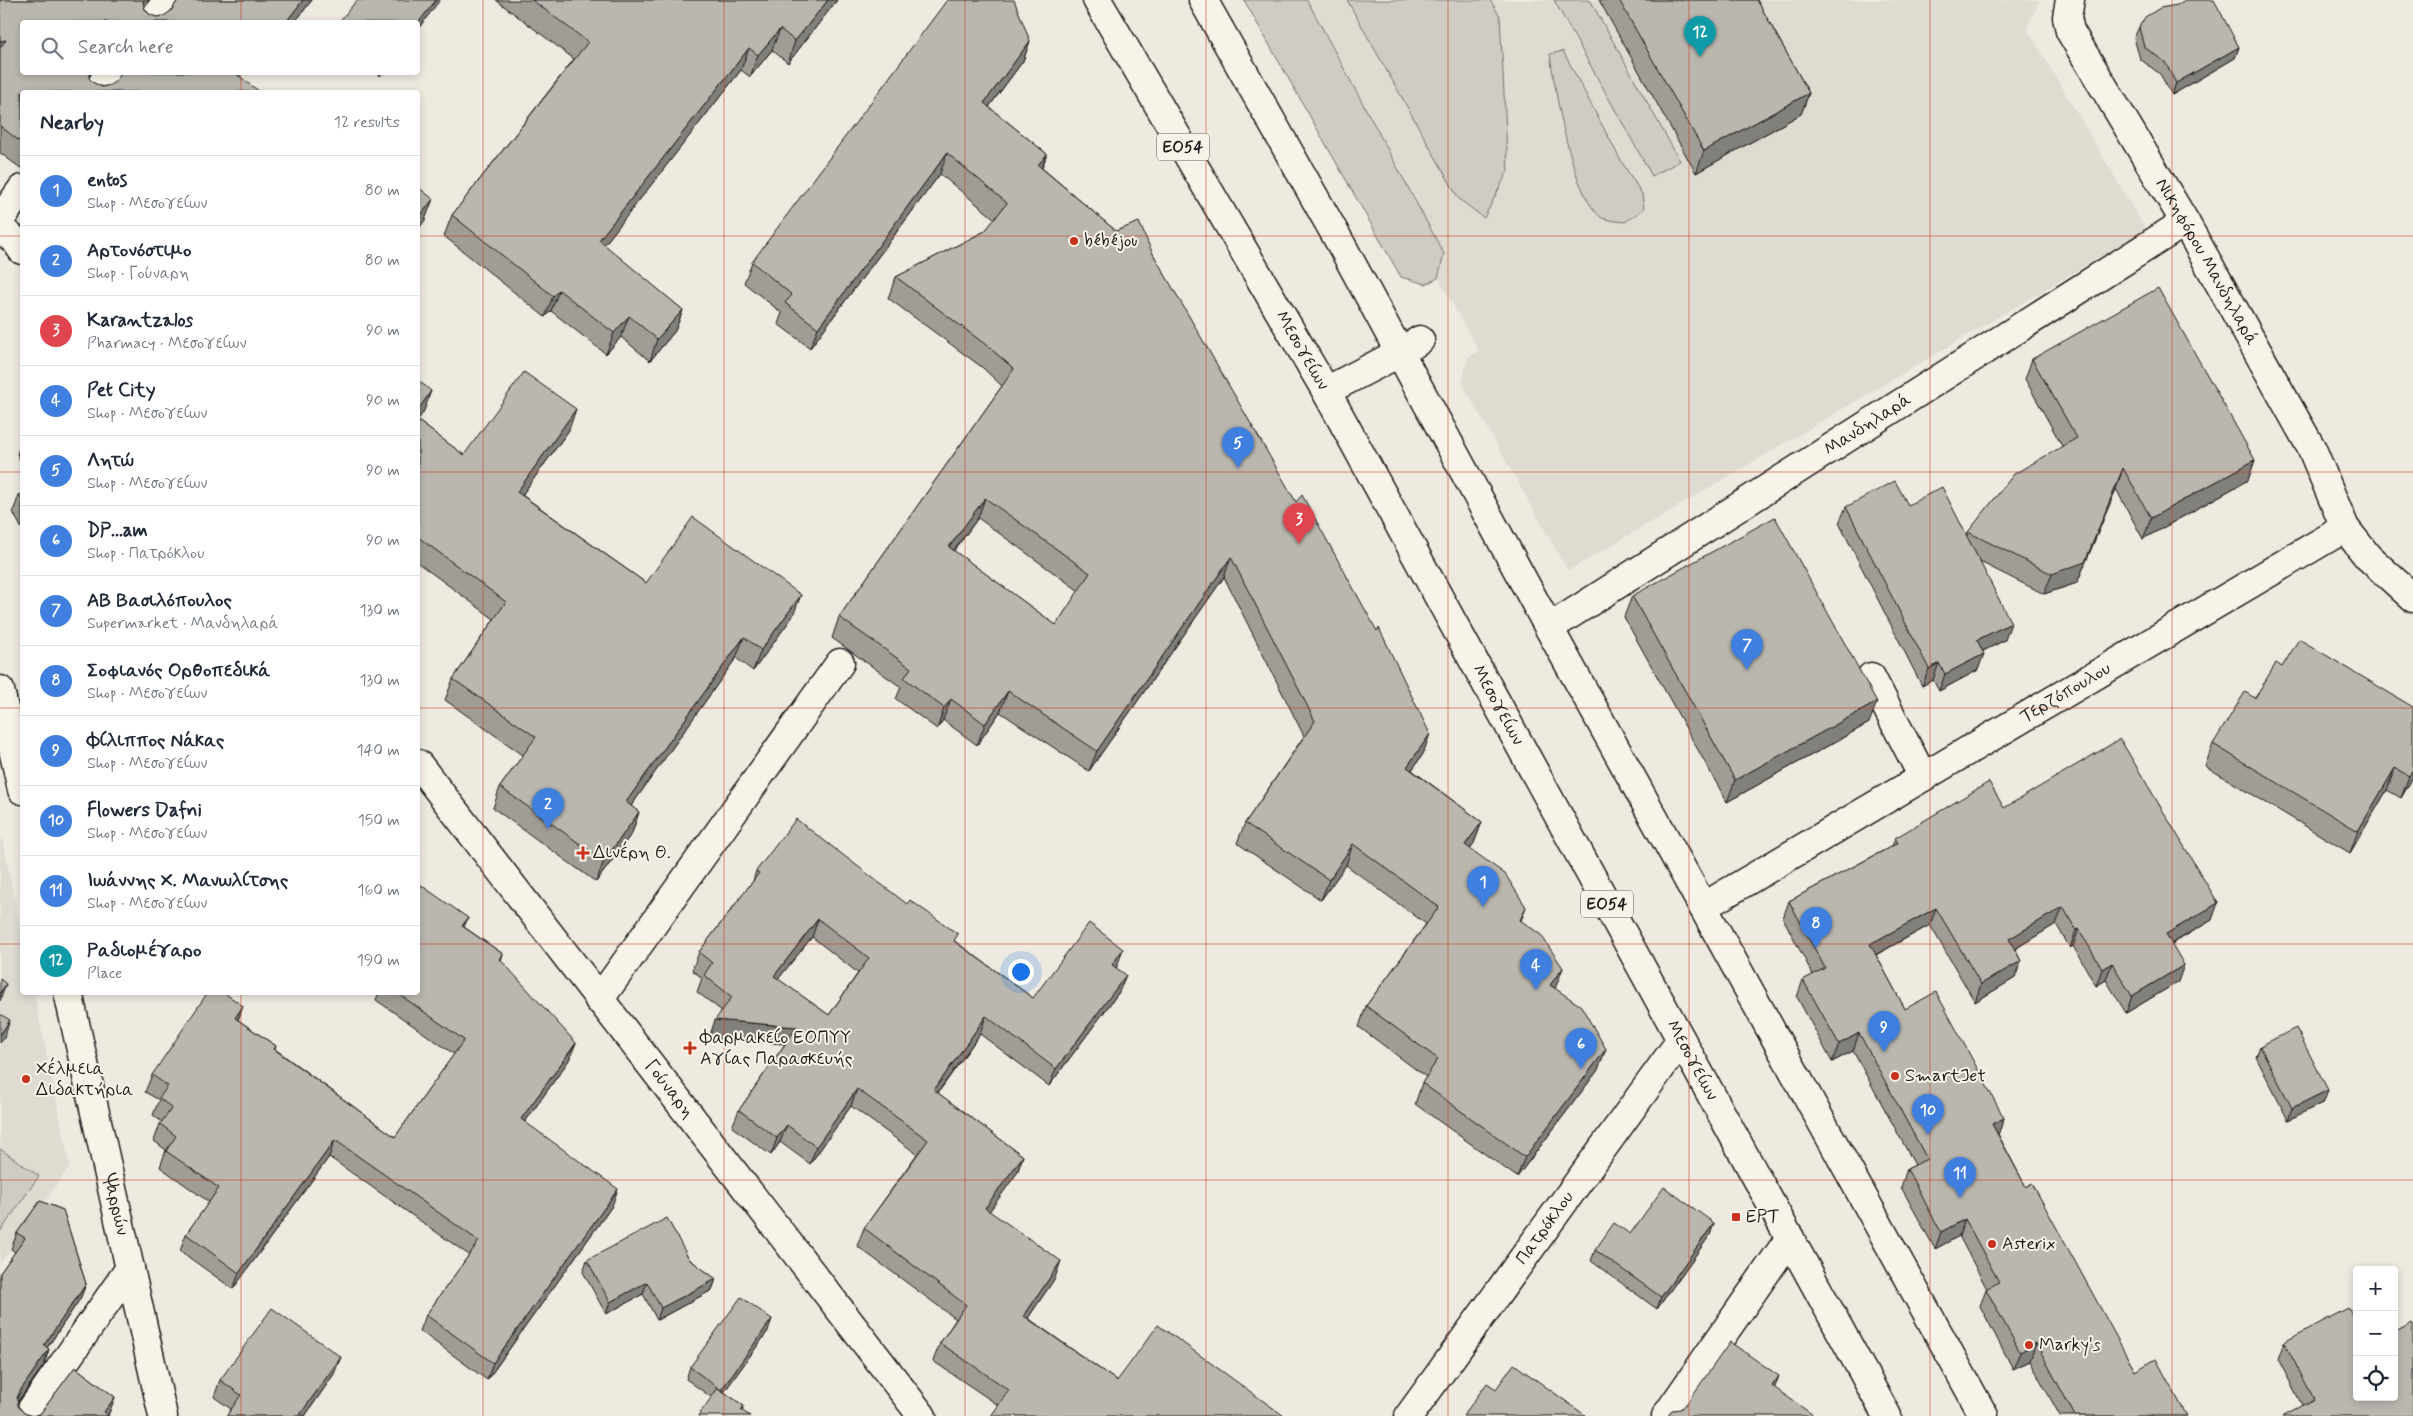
<!DOCTYPE html>
<html lang="en">
<head>
<meta charset="utf-8">
<style>
  body { margin:0; font-family:Mynerve,sans-serif; background:#f6f6f7; color:#1f2937 }
  .controls { position:absolute; right:15px; bottom:15px; display:grid; overflow:hidden; border-radius:5px; box-shadow:0 2px 8px #0003 }
  .controls button { width:45px; height:45px; display:grid; place-items:center; padding:0; border:0; border-bottom:1px solid #e0e1e3; background:#fff; color:#1f2937; font:25px sans-serif }
  .you { position:absolute; left:1020px; top:971px; width:18px; height:18px; margin:-12px; border:4px solid #fff; border-radius:50%; background:#1a73e8; box-shadow:0 0 0 8px #1a73e833 }
  .badge { display:grid; place-items:center; width:32px; height:32px; border-radius:50%; background:#c8321e; color:#fff; font-size:16px; font-weight:700 }
  .pin { position:absolute; translate:-50% -41px; filter:drop-shadow(0 1px 2px #0008) }
  .pin::after { content:''; position:absolute; top:26px; width:18px; height:15px; background:inherit; clip-path:polygon(0 0,100% 0,50% 100%) }
  .list { margin:0; padding:0; list-style:none }
  h2 { display:flex; justify-content:space-between; align-items:center; height:65px; margin:0; padding:0 20px; font-size:21px }
  h2 small { font-size:16px; font-weight:400; color:#747a83 }
  .list li { display:grid; grid-template-columns:32px 1fr auto; gap:15px; align-items:center; box-sizing:border-box; height:70px; padding:0 20px; border-top:1px solid #e0e1e3 }
  .list b { display:block; font-size:19px; white-space:nowrap }
  .list p { margin:0; font-size:16px; white-space:nowrap; color:#747a83 }
  .list em { font-size:16px; font-style:normal; color:#747a83 }
  .icon { flex:none; width:28px; height:28px; fill:none; stroke:currentColor; stroke-width:2; stroke-linecap:round; stroke-linejoin:round }
  .map { position:relative; flex:none; width:2413px; height:1416px; overflow:hidden }
  .search { position:absolute; background:#fff; box-shadow:0 2px 8px #0003; left:20px; top:20px; width:400px; height:55px; display:flex; align-items:center; gap:12px; box-sizing:border-box; padding:0 18px; border-radius:5px; color:#747a83; font-size:19px }
  .panel { position:absolute; background:#fff; box-shadow:0 2px 8px #0003; left:20px; top:90px; width:400px; height:905px; border-radius:5px }
  .map>svg:first-child { display:block }
  .built { fill:#dedbd1 }
  .green { fill:#cfccc3; stroke:#767470 }
  .lines { fill:none; stroke-linecap:round; stroke-linejoin:round }
  .minor-casing { stroke:#1c1c1c; stroke-width:31 }
  .major-casing { stroke:#1c1c1c; stroke-width:31 }
  .minor { stroke:#f7f3e8; stroke-width:28 }
  .major { stroke:#f7f3e8; stroke-width:28 }
  .wall { fill:#a09d96; stroke:#1c1c1c; fill-rule:evenodd }
  .shaded-wall { fill:#82807a; stroke:#1c1c1c }
  .building { fill:#bab7af; stroke:#1c1c1c; fill-rule:evenodd }
  .grid { fill:none; stroke:#c8321e; stroke-width:1; stroke-opacity:0.55 }
  .poi-dot { fill:#c8321e; stroke:#f7f3e8; stroke-width:2 }
  .labels { text-anchor:middle; dominant-baseline:central; stroke-width:4; stroke-linejoin:round; paint-order:stroke }
  .shield { fill:#f7f3e8; stroke:#5e5c59; stroke-width:1 }
  .shield-label { font-size:16px; font-weight:bold; fill:#1c1c1c }
  .poi-label { font-size:18px; fill:#1c1c1c; stroke:#f7f3e8; text-anchor:start }
  .street-label { font-size:18px; fill:#1c1c1c; stroke:#f7f3e8 }
</style>
</head>
<body>
<div class="map">
<svg width="2413" height="1416" viewBox="0 0 2413 1416">
  <rect width="100%" height="100%" fill="#eeeae0"/>
  <filter id="ink" filterUnits="userSpaceOnUse"><feTurbulence type="fractalNoise" baseFrequency=".02" numOctaves="2"/><feDisplacementMap in="SourceGraphic" scale="10" xChannelSelector="R" yChannelSelector="G"/><feConvolveMatrix kernelMatrix="1 2 1 2 8 2 1 2 1" color-interpolation-filters="sRGB"/></filter>
  <g filter="url(#ink)">
    <path class="built" d="M1244 0H2040L2027 28 2146 230 1568 571 1462 383 1468 357 1479 351 1438 278 1426 284 1401 277Z
      M2 838 22 937V992L34 993 70 1166 0 1264V841Z"/>
    <path class="green" d="M1244 0H1307L1444 254 1438 278 1426 284 1401 277Z
      M1347 0H1490L1500 16 1508 171 1484 218 1459 199Z
      M1554 0H1590L1680 161 1652 176Z
      M1563 51 1620 159 1642 194 1644 209 1625 222C1619 221 1608 221 1602 218 1572 196 1555 91 1550 54Z
      M0 1149 39 1176 0 1232Z"/>
    <g class="lines">
      <defs>
        <g id="minor">
          <path id="s1" d="M2070 0 2067 17 2070 31 2185 222 2312 449 2345 528 2368 557 2413 598"/>
          <path d="M151 22 168 0"/>
          <path d="M96 92 111 72"/>
          <path d="M0 220 22 189"/>
          <path d="M0 229 15 240 22 250"/>
          <path d="M1326 391 1399 353 1420 340"/>
          <path id="s2" d="M1549 628 2185 222"/>
          <path d="M1871 677 1923 777"/>
          <path d="M0 690 22 790"/>
          <path id="s3" d="M418 764 922 1416"/>
          <path id="s4" d="M1703 907 2345 528"/>
          <path id="s5" d="M68 992 163 1416"/>
          <path d="M599 1000 840 663"/>
          <path d="M27 1416 130 1268"/>
          <path id="s6" d="M1409 1416 1681 1040"/>
          <path d="M1666 1416 1790 1238"/>
        </g>
        <g id="major">
          <path id="s7" d="M1097 0 1326 391 1887 1416"/>
          <path d="M1203 0 1342 246 1549 628 1984 1416"/>
        </g>
      </defs>
      <use href="#minor" class="minor-casing"/>
      <use href="#major" class="major-casing"/>
      <use href="#minor" class="minor"/>
      <use href="#major" class="major"/>
    </g>
    <path class="wall" d="M0 0H149L144 7 149 14 156 17 164 16 171 11 178 0H312L295 22H22L92 72 89 76V78L94 83 102 87 240 77 22 92V169L0 153Z
      M496 0H837L788 63 772 50 750 77 741 70 604 245 683 310 675 331 650 361 621 337 606 354 551 311 545 317 444 236 452 215 574 59Z
      M1599 0H1757L1809 93 1801 114 1696 173Z
      M2139 27 2239 47 2235 58 2172 95 2160 74 2140 59 2134 38Z
      M1030 41 1023 61 989 107 1047 154 1042 168 1116 231 1152 252 1423 754 1412 770 1482 822 1474 843 1470 849 1526 907 1521 921 1555 989 1598 1070 1517 1177 1415 1104 1422 1083 1426 1077 1359 1027 1366 1006 1426 924 1346 865 1321 900 1237 843 1245 823 1304 736 1224 577 1089 771 1000 712 977 745 943 720 937 729 896 699 901 687 832 638 839 617 1002 386 983 368 888 298 896 277 985 231 995 219 940 174 810 348 778 324 782 313 744 283 752 262ZM978 518 1079 591 1056 625 954 551Z
      M376 72H383L380 76Z
      M2032 359 2255 460 2248 480 2143 539 2116 489 2077 583 2044 594 1980 562 2005 640 1983 651 1978 670 1939 691 1933 680 1922 686 1839 523 1846 507 1908 505 1967 536 1968 532 2062 446 2025 379Z
      M418 421 464 455 569 430 522 495 646 583 793 616 753 671 736 658 631 806 639 812 632 833 596 882 493 808 500 787 523 755 445 700 453 679 494 619 418 563Z
      M22 440V464L17 454Z
      M22 494V529L13 512 19 495Z
      M1632 596 1869 723 1727 802 1624 617Z
      M2255 698 2413 777 2401 798 2387 790 2350 853 2205 766 2213 744Z
      M2004 808 2212 920 2172 944 2178 982 2126 1013 2106 980 2096 986 2073 946 2070 948 2056 924 2015 949 2021 961 2015 978 1975 1002 1930 925 1876 955 1905 1009 2004 1118 1998 1134 2026 1187 2135 1371 2187 1416H2060L2030 1361 2013 1369 1980 1306 1986 1289H1987L1959 1236 1935 1249 1901 1187 1907 1169 1915 1165 1853 1051 1832 1062 1797 997 1803 980 1813 975 1783 918 1789 901 1892 846 1895 838Z
      M756 871 956 942 1033 998 1117 967 1116 968 1119 992 1049 1086 980 1034 938 1093 1023 1156 1017 1173 989 1211 1055 1278 1028 1318 1117 1381 1284 1416 998 1405 933 1361 940 1343 956 1319 857 1246 864 1228 917 1154 851 1106 810 1164 780 1142 771 1155 732 1127 739 1110 785 1044 709 1038 722 1011 697 992 702 978 692 970 699 952 753 881ZM812 937 858 973 829 1015 778 979Z
      M468 918 464 927 503 954 501 961 569 1060 525 1122 612 1206 487 1380 420 1331 426 1315 469 1255 329 1157 233 1289 180 1251 186 1234 209 1202 160 1167 166 1150 154 1141 160 1124 162 1122 153 1115 159 1100 145 1092 152 1075 243 1006 238 1020 276 1046 275 1049 395 1137 454 1054 376 1000 379 992H418Z
      M2260 1046 2324 1102 2288 1120 2256 1057Z
      M40 1201 63 1210 86 1284 80 1299 47 1348 49 1349 44 1365 18 1402V1406L24 1413 32 1416 40 1414 75 1367 115 1397 109 1413 108 1415 109 1416H0V1273L15 1252 11 1249 17 1233Z
      M1714 1223 1710 1235 1657 1309 1591 1261 1595 1250 1630 1234Z
      M689 1259 716 1279 712 1290 657 1320 643 1294 606 1314 583 1272 587 1260Z
      M768 1331 724 1392 744 1406 742 1411 711 1397 686 1379 690 1367Z
      M2284 1342 2357 1397 2413 1416 2302 1405 2278 1359Z
      M334 1374 305 1416H227L231 1409 214 1397 220 1380Z"/>
    <path class="shaded-wall" d="M143 0H149L136 19Z
      M303 0H312L295 22H286Z
      M436 0H440L418 29V23Z
      M828 0H837L788 63 795 41Z
      M780 29 772 50 750 77 758 55Z
      M6 40 0 57V41Z
      M1030 41 1023 61 976 124 984 103Z
      M2239 47 2235 58 2172 95 2176 83Z
      M749 48 741 70 591 262 599 240Z
      M235 72H243L228 92Z
      M1809 93 1801 114 1696 173 1704 151Z
      M947 153 940 174 810 348 818 328Z
      M1047 154 1039 175 1038 165Z
      M433 199 425 220 418 230V219Z
      M559 290 551 311 545 317 553 296Z
      M683 310 675 331 650 361 657 339Z
      M629 316 621 337 606 354 614 333Z
      M431 391 424 411 418 420V410Z
      M576 409 569 430 509 513 517 492Z
      M2255 460 2248 480 2143 539 2151 518Z
      M2123 468 2116 489 2077 583 2044 594 2052 574Z
      M985 498 978 518 941 567 949 547Z
      M1231 557 1224 577 1089 771 1097 751Z
      M801 595 793 616 753 671 761 650Z
      M2011 623 2005 640 1971 657 1977 640Z
      M744 637 736 658 619 823 626 802Z
      M1984 654 1978 670 1939 691 1945 674Z
      M1939 663 1933 680 1922 686 1929 669Z
      M1008 691 1000 712 977 745 985 724Z
      M951 699 943 720 937 729 944 708Z
      M1877 702 1869 723 1727 802 1735 780Z
      M1430 734 1423 754 1400 787 1407 767Z
      M2395 768 2387 790 2350 853 2358 831Z
      M2413 769V777L2401 798 2409 776Z
      M639 812 632 833 596 882 604 861Z
      M1482 822 1474 843 1457 866 1465 845Z
      M1353 844 1346 865 1321 900 1329 880Z
      M2218 903 2212 920 2159 951 2166 934Z
      M2063 907 2056 924 2003 956 2009 939Z
      M1936 908 1930 925 1864 961 1870 944Z
      M818 919 812 937 767 993 774 976Z
      M2079 929 2073 946 2070 948 2076 930Z
      M1123 949 1117 967 1106 982 1112 965Z
      M2021 961 2015 978 1975 1002 1981 984Z
      M2112 963 2106 980 2096 986 2102 969Z
      M2184 965 2178 982 2126 1013 2132 996Z
      M1563 968 1555 989 1550 985Z
      M1126 975 1119 992 1049 1086 1056 1069Z
      M6 984 0 1001V993Z
      M243 1006 237 1023 235 1018Z
      M986 1016 980 1034 927 1107 934 1090Z
      M10 1020 4 1038 0 1043V1035Z
      M715 1020 797 1027 791 1044 709 1038Z
      M1859 1033 1853 1051 1832 1062 1839 1044Z
      M576 1043 569 1060 515 1136 521 1119Z
      M1606 1049 1598 1070 1517 1177 1525 1157Z
      M857 1089 851 1106 810 1164 816 1147Z
      M2328 1090 2324 1102 2288 1120 2292 1108Z
      M2004 1118 1998 1135 1992 1124Z
      M787 1125 780 1142 771 1155 777 1138Z
      M335 1140 329 1157 233 1289 239 1273Z
      M1023 1156 1017 1173 979 1226 985 1208Z
      M618 1189 612 1206 487 1380 493 1363Z
      M1965 1219 1959 1236 1935 1249 1941 1232Z
      M1714 1223 1710 1235 1657 1309 1661 1297Z
      M1061 1261 1055 1278 1018 1333 1024 1316Z
      M716 1279 712 1290 657 1320 661 1308Z
      M647 1282 643 1294 606 1314 610 1302Z
      M86 1284 80 1299 38 1361 44 1345Z
      M772 1319 768 1331 717 1402 721 1390Z
      M2036 1343 2030 1361 2013 1369 2020 1352Z
      M49 1349 44 1365 14 1407 20 1391Z
      M341 1357 334 1374 305 1416H299Z
      M1779 1376 1771 1398 1772 1386Z
      M115 1397 109 1413 107 1416 104 1412Z"/>
    <path class="building" d="M0 0H143L144 8 149 14 156 17 164 16 171 11 178 0H303L286 22H22V72H89V78L94 83 102 87 110 85 116 81 122 72H235V73L260 92H22V143L0 126V48L6 40 0 41Z
      M357 0H436L418 23 339 22Z
      M532 0H828L795 41 780 29 758 55 749 48 599 240 683 310 657 339 629 316 614 333 559 290 553 296 452 215 588 42Z
      M947 0H1014L1030 41 984 103 1047 154 1038 165 1116 231 1139 222 1152 252 1296 502 1302 495 1377 631 1379 628 1430 734 1407 767 1482 822 1465 845 1505 874 1526 907 1520 920 1541 935 1563 968 1550 985 1581 1006 1606 1049 1525 1157 1422 1083 1438 1059 1366 1006 1439 907 1353 844 1329 880 1245 823 1315 721 1231 557 1097 751 1008 691 985 724 951 699 944 708 904 678 911 668 839 617 1014 369 990 348 896 277 985 231 1007 203 947 153 818 328 785 303 792 295 752 262ZM985 498 1090 573 1056 625 949 547Z
      M1619 0H1757L1809 93 1704 151Z
      M2185 0H2214L2239 47 2176 83 2165 62 2144 47 2139 27 2145 17 2160 8 2177 5Z
      M418 187 433 199 418 219Z
      M2158 288 2255 460 2151 518 2123 468 2085 562 2052 574 1968 532 2014 474 2077 438 2032 359Z
      M524 372 576 409 517 492 646 583 693 517 801 595 761 650 744 637 626 802 639 812 604 861 500 787 536 737 453 679 506 602 418 537V421L464 455Z
      M418 380 431 391 418 410Z
      M1895 481 1908 505 1942 487 2011 623 1977 640 1984 654 1945 674 1939 663 1929 669 1846 507Z
      M22 494V501L19 495Z
      M1775 517 1877 702 1735 780 1632 596Z
      M2299 639 2413 707V769L2409 776 2395 768 2358 831 2213 744 2245 692 2255 698 2276 663 2282 667Z
      M2120 739 2218 903 2166 934 2184 965 2132 996 2112 963 2102 969 2079 929 2076 930 2063 907 2009 939 2021 961 1981 984 1936 908 1870 944 1905 1009 1936 992 2004 1118 1992 1124 2026 1187 2032 1183 2135 1371 2156 1359 2187 1416H2075L2036 1343 2020 1352 1986 1289 1999 1282 1965 1219 1941 1232 1907 1169 1927 1159 1859 1033 1839 1044 1803 980 1825 968 1789 901 1898 843 1895 838 1989 782 2004 808Z
      M796 819 907 904 910 900 958 934 954 941 1033 998 1089 923 1123 949 1112 965 1126 975 1056 1069 986 1016 934 1090 1023 1156 985 1208 1061 1261 1024 1316 1117 1381 1158 1325 1284 1416H991L1009 1390 940 1343 966 1305 864 1228 928 1140 857 1089 816 1147 787 1125 777 1138 739 1110 797 1027 715 1020 732 997 704 975 712 963 699 952 759 873 756 871ZM818 919 869 958 829 1015 774 976Z
      M418 883 468 918 462 926 503 954 500 959 576 1043 521 1119 618 1189 493 1363 426 1315 479 1241 335 1140 239 1273 186 1234 219 1188 166 1151 176 1136 160 1124 172 1108 159 1098 168 1086 152 1075 208 992H223L243 1006 235 1018 276 1046 274 1049 395 1137 464 1040 396 992H418Z
      M0 979 6 984 0 993Z
      M0 1014 10 1020 0 1035Z
      M2296 1028 2328 1090 2292 1108 2260 1046Z
      M1664 1187 1714 1223 1661 1297 1595 1250 1614 1223 1630 1234Z
      M40 1201 63 1210 86 1284 44 1345 49 1349 20 1391 17 1398 18 1406 24 1413 32 1416 40 1414 75 1367 115 1397 104 1412 109 1416H0V1273L25 1238 17 1233Z
      M667 1218 689 1259 716 1279 661 1308 647 1282 610 1302 587 1260Z
      M741 1297 772 1319 721 1390 690 1367Z
      M272 1308 341 1357 299 1416H228L227 1415 241 1395 220 1380Z
      M2348 1308 2357 1324V1397H2394V1333L2412 1323 2413 1324V1416H2282L2314 1399 2284 1342Z
      M1730 1342 1779 1376 1772 1386 1813 1415V1416H1668L1672 1410 1680 1409 1687 1403Z
      M1514 1364 1585 1415 1584 1416H1463L1487 1383 1496 1389Z
      M718 1388 744 1406 741 1410 750 1416H698Z"/>
  </g>
  <path class="grid" d="M241 0V22M483 0V1416M724 0V1416M965 0V1416M1206 0V1416M1448 0V1416M1689 0V1416M1930 0V1416M2172 0V1416M241 72V92M0 236H22M418 236H2413M0 472H22M418 472H2413M0 708H22M418 708H2413M0 944H22M418 944H2413M241 992V1416M0 1180H2413"/>
  <g class="poi-dot">
    <circle cx="1074" cy="241" r="5"/>
    <path d="M580.5 845.5h5v5h5v5h-5v5h-5v-5h-5v-5h5z"/>
    <path d="M687.5 1040.5h5v5h5v5h-5v5h-5v-5h-5v-5h5z"/>
    <circle cx="1895" cy="1076" r="5"/>
    <circle cx="26" cy="1079" r="5"/>
    <rect x="1731" y="1212" width="10" height="10" rx="2.5"/>
    <circle cx="1992" cy="1244" r="5"/>
    <circle cx="2029" cy="1345" r="5"/>
  </g>
  <g class="labels">
    <g class="shield">
      <rect x="1157" y="133.5" width="52" height="27" rx="4"/>
      <rect x="1581" y="890.5" width="52" height="27" rx="4"/>
    </g>
    <g class="shield-label">
      <text x="1183" y="147">ΕΟ54</text>
      <text x="1607" y="904">ΕΟ54</text>
    </g>
    <g class="poi-label">
      <text x="1084" y="241">bébéjou</text>
      <text x="593" y="853">Δινέρη Θ.</text>
      <text x="700" y="1038">Φαρμακείο ΕΟΠΥΥ<tspan x="700" dy="21">Αγίας Παρασκευής</tspan></text>
      <text x="36" y="1069">Χέλμεια<tspan x="36" dy="21">Διδακτήρια</tspan></text>
      <text x="1905" y="1076">SmartJet</text>
      <text x="1746" y="1217">ΕΡΤ</text>
      <text x="2002" y="1244">Asterix</text>
      <text x="2039" y="1345">Marky's</text>
    </g>
    <g class="street-label">
      <text stroke="none"><textPath href="#s1" startOffset="300">Νικηφόρου Μανδηλαρά</textPath></text>
      <text stroke="none"><textPath href="#s7" startOffset="406">Μεσογείων</textPath></text>
      <text stroke="none"><textPath href="#s2" startOffset="378">Μανδηλαρά</textPath></text>
      <text stroke="none"><textPath href="#s4" startOffset="421">Τερζόπουλου</textPath></text>
      <text stroke="none"><textPath href="#s7" startOffset="811">Μεσογείων</textPath></text>
      <text stroke="none"><textPath href="#s7" startOffset="1216">Μεσογείων</textPath></text>
      <text stroke="none"><textPath href="#s3" startOffset="411">Γούναρη</textPath></text>
      <text stroke="none"><textPath href="#s5" startOffset="218">Ψαρρών</textPath></text>
      <text stroke="none"><textPath href="#s6" startOffset="232">Πατρόκλου</textPath></text>
    </g>
  </g>
</svg>
<div class="controls">
<button>+</button>
<button>−</button>
<button><svg class="icon" aria-label="locate" viewBox="0 0 24 24"><circle cx="12" cy="12" r="6"/><path d="M12 2v4M12 18v4M2 12h4M18 12h4"/></svg></button>
</div>
<div class="you"></div>
<div class="pin badge" style="left:1483px;top:907px;background:#3f7fe0">1</div>
<div class="pin badge" style="left:548px;top:829px;background:#3f7fe0">2</div>
<div class="pin badge" style="left:1299px;top:544px;background:#e0444e">3</div>
<div class="pin badge" style="left:1536px;top:990px;background:#3f7fe0">4</div>
<div class="pin badge" style="left:1238px;top:468px;background:#3f7fe0">5</div>
<div class="pin badge" style="left:1581px;top:1069px;background:#3f7fe0">6</div>
<div class="pin badge" style="left:1747px;top:670px;background:#3f7fe0">7</div>
<div class="pin badge" style="left:1816px;top:948px;background:#3f7fe0">8</div>
<div class="pin badge" style="left:1884px;top:1052px;background:#3f7fe0">9</div>
<div class="pin badge" style="left:1928px;top:1135px;background:#3f7fe0">10</div>
<div class="pin badge" style="left:1960px;top:1198px;background:#3f7fe0">11</div>
<div class="pin badge" style="left:1700px;top:57px;background:#0f9aa8">12</div>
<div class="search"><svg class="icon" aria-label="search" viewBox="0 0 24 24"><circle cx="10" cy="10" r="6"/><path d="M15 15l6 6"/></svg>Search here</div>
<section class="panel">
<h2>Nearby<small>12 results</small></h2>
<ul class="list">
<li><span class="badge" style="background:#3f7fe0">1</span><div><b>entos</b><p>Shop · Μεσογείων</p></div><em>80 m</em></li>
<li><span class="badge" style="background:#3f7fe0">2</span><div><b>Αρτονόστιμο</b><p>Shop · Γούναρη</p></div><em>80 m</em></li>
<li><span class="badge" style="background:#e0444e">3</span><div><b>Karantzalos</b><p>Pharmacy · Μεσογείων</p></div><em>90 m</em></li>
<li><span class="badge" style="background:#3f7fe0">4</span><div><b>Pet City</b><p>Shop · Μεσογείων</p></div><em>90 m</em></li>
<li><span class="badge" style="background:#3f7fe0">5</span><div><b>Λητώ</b><p>Shop · Μεσογείων</p></div><em>90 m</em></li>
<li><span class="badge" style="background:#3f7fe0">6</span><div><b>DP...am</b><p>Shop · Πατρόκλου</p></div><em>90 m</em></li>
<li><span class="badge" style="background:#3f7fe0">7</span><div><b>ΑΒ Βασιλόπουλος</b><p>Supermarket · Μανδηλαρά</p></div><em>130 m</em></li>
<li><span class="badge" style="background:#3f7fe0">8</span><div><b>Σοφιανός Ορθοπεδικά</b><p>Shop · Μεσογείων</p></div><em>130 m</em></li>
<li><span class="badge" style="background:#3f7fe0">9</span><div><b>Φίλιππος Νάκας</b><p>Shop · Μεσογείων</p></div><em>140 m</em></li>
<li><span class="badge" style="background:#3f7fe0">10</span><div><b>Flowers Dafni</b><p>Shop · Μεσογείων</p></div><em>150 m</em></li>
<li><span class="badge" style="background:#3f7fe0">11</span><div><b>Ιωάννης Χ. Μανωλίτσης</b><p>Shop · Μεσογείων</p></div><em>160 m</em></li>
<li><span class="badge" style="background:#0f9aa8">12</span><div><b>Ραδιομέγαρο</b><p>Place</p></div><em>190 m</em></li>
</ul>
</section>
</div>
</body>
</html>
